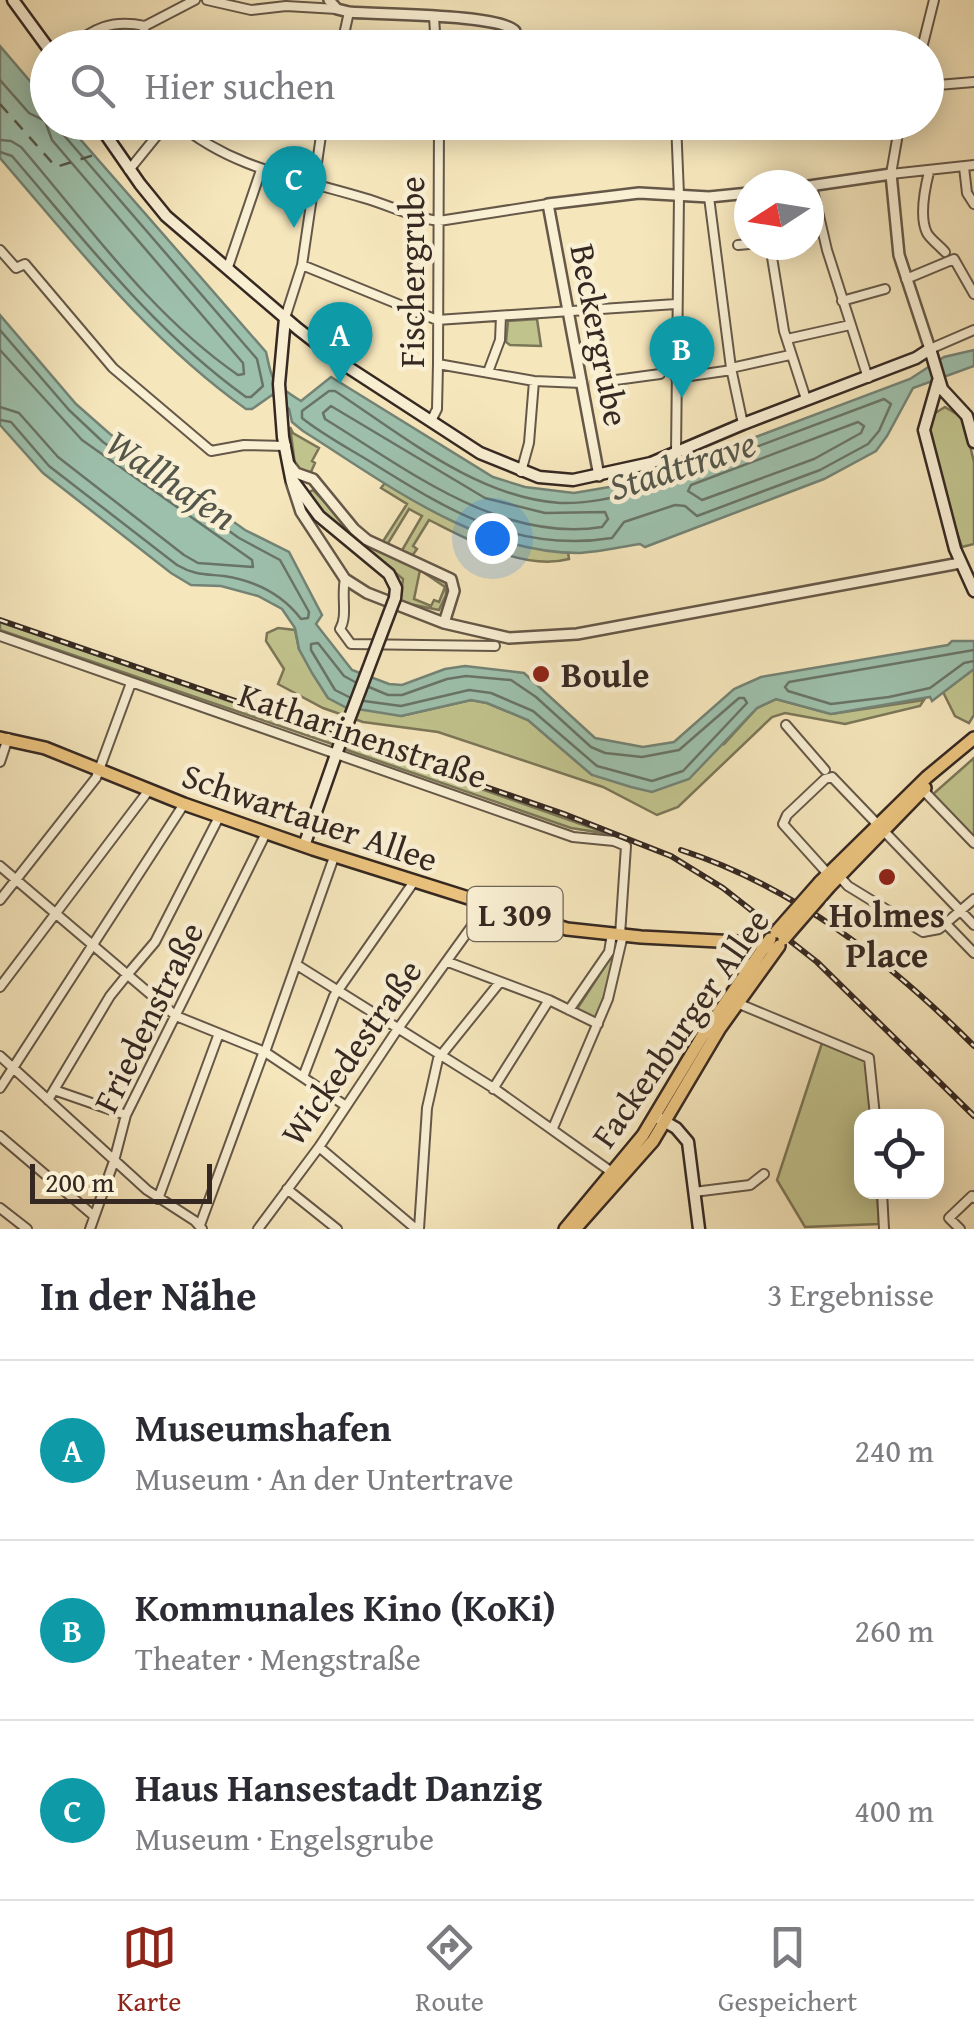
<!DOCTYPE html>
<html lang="de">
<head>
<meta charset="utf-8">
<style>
  body { margin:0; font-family:"Gentium Book Plus",serif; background:#f2f2f3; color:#2b2b33 }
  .controls { position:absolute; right:30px; bottom:30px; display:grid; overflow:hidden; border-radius:20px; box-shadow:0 5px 25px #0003 }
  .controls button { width:90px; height:90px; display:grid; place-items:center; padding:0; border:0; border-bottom:2px solid #e1e1e2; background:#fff; color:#2b2b33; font:50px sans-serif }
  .compass { position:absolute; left:734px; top:170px; width:90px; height:90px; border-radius:50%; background:#fff; box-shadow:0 5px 25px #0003; rotate:258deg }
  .scale { position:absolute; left:30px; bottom:25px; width:182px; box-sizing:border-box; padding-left:10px; border:5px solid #352822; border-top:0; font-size:28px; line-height:35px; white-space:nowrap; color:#352822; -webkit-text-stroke:8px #f9efd3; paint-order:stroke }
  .you { position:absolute; left:492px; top:538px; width:35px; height:35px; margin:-25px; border:8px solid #fff; border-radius:50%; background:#1a73e8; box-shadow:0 0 0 15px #1a73e833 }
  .badge { display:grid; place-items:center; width:65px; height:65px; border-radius:50%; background:#8f2418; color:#fff; font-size:32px; font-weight:700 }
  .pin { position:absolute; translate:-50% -82px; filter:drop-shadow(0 2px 5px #0008) }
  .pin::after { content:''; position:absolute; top:52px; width:35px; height:30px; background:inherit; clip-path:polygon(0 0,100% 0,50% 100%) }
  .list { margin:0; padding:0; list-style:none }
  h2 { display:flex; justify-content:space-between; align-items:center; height:130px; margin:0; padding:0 40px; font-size:42px }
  h2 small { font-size:32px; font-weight:400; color:#7c7c81 }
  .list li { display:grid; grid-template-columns:65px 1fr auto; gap:30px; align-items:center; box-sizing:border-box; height:180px; padding:0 40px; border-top:2px solid #e1e1e2 }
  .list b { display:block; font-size:38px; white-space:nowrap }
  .list p { margin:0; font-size:32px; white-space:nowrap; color:#7c7c81 }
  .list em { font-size:32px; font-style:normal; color:#7c7c81 }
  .icon { flex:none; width:55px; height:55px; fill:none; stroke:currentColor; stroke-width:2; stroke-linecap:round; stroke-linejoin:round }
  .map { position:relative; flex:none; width:974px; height:1229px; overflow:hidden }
  .search { position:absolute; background:#fff; box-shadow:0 5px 25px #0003; left:30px; right:30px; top:30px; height:110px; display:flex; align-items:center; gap:25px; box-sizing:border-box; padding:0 35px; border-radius:55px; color:#7c7c81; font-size:38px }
  .sheet { height:670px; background:#fff }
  nav { display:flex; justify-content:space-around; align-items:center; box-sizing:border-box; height:140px; border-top:2px solid #e1e1e2; background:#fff; font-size:28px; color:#7c7c81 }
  nav a { display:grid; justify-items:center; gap:5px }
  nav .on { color:#8f2418 }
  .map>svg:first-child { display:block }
  .green { fill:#c1c38d; stroke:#7b7658; stroke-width:2.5; fill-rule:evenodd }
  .water { fill:#9dc0ac; stroke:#738375; stroke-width:2.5 }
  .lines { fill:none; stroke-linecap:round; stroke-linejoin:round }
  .shore { stroke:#697467; stroke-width:2.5 }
  .ferry { stroke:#54564b; stroke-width:2.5; stroke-dasharray:12 10; stroke-linecap:butt }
  .minor-tunnel { stroke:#cfc09d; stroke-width:8; stroke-dasharray:8 4; stroke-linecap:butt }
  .minor-casing { stroke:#655848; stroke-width:12 }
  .tertiary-casing { stroke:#655848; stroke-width:14 }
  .secondary-casing { stroke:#352822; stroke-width:15 }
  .primary-casing { stroke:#352822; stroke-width:16 }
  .minor { stroke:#f9efd3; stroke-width:8 }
  .tertiary { stroke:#f9efd3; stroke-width:9 }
  .secondary { stroke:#f9efd3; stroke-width:10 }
  .primary { stroke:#ebc37e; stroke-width:11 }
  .rail-casing { stroke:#352822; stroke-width:6 }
  .rail { stroke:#f9efd3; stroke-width:2.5; stroke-dasharray:8; stroke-linecap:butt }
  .secondary-bridge-casing { stroke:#352822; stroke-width:15; stroke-linecap:butt }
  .primary-bridge-casing { stroke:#352822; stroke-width:16; stroke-linecap:butt }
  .secondary-bridge { stroke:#f9efd3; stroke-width:10 }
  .primary-bridge { stroke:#ebc37e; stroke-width:11 }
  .poi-dot { fill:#8f2418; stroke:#f9efd3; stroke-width:4 }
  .labels { text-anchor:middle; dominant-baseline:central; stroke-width:9; stroke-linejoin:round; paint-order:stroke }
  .shield { fill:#f9efd3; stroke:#706457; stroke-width:2.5 }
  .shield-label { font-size:32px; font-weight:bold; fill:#352822 }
  .street-label { font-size:35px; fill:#352822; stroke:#f9efd3 }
  .poi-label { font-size:35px; font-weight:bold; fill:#352822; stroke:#f9efd3; text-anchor:start }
  .water-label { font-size:38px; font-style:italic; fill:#54564b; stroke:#f9efd3 }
</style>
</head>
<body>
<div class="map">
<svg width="974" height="1229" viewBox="0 0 974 1229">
  <rect width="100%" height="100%" fill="#f6e6bc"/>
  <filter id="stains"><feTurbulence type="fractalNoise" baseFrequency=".002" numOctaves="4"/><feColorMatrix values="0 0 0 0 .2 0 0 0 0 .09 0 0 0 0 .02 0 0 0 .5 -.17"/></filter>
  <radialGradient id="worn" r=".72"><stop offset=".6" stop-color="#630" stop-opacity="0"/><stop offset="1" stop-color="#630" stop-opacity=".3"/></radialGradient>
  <path class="green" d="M537 319 541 346 510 345 506 342 508 321Z
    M945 407 963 418 974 462V544L962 547 944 497 928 430 932 415Z
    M290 427 293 433 319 448 312 461 315 463 311 472 300 471 295 465Z
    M385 483C437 512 508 548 568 552L569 559C523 571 469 540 429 520L413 546 417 549 412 556 401 552 422 516 409 509 387 545 382 543 407 504 381 488Z
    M313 490 362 540 446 582V595L439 610 400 602 403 579 316 507 308 493ZM420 570 445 587 439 602 434 600 431 606 414 599Z
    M0 622 327 735 332 744 0 630Z
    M278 628 295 630 299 649 328 698 401 716 471 700 487 703 528 720 592 775 724 744 757 708 776 699 831 714 924 700 920 706 845 724 785 713 772 717 678 807 657 815 603 787 438 732 363 722 323 708 278 684 284 669 266 641 267 633Z
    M974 669V715L969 723 955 716 943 692Z
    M350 743 609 834 571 828 344 749Z
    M974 758V838L932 795Z
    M611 957 614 958 607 993 596 1019 577 1009Z
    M822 1043 865 1060 871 1116H862V1192H877L879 1224 805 1227 777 1180Z"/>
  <path class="water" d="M0 46 47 101 48 122 66 123 266 352C273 383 271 382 301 401L331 377 493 477 525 487 574 493 633 483 910 379 944 357 974 350V366L913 388 887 436 876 451 824 479 645 547 640 544C620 547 599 552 579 553 476 553 387 484 303 431L292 422 289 409 272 395 252 409H246C147 338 78 248 0 158Z
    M0 315 76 404 110 434 245 530 289 552 322 615 316 624 352 670 389 684 402 685 445 669 465 666 524 673 595 738 643 747 674 742 734 689 761 677 948 645 952 641H974V669L932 701 930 697 831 714 776 699 757 708 689 779 652 792 631 787 592 775 528 720 487 703 471 700 401 716 345 707 328 698 312 673 299 649 295 628 282 609 258 596 221 586 191 585 171 573 43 473 0 425Z"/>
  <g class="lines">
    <path class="shore" d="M0 80 29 113 45 121 52 140 243 363 244 374 238 375C151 315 89 226 21 147L11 141 0 140
      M0 152 12 156C86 242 153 330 246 397H251L263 386 257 359 62 133 59 122
      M0 330 69 410 103 442 239 538 280 560 309 612 308 618 301 619C282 594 256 581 224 576 205 574 194 575 177 565L49 466 11 422 0 420
      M0 350 82 440 252 560 253 567 198 563 184 555 58 457 19 413 0 407
      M329 391H335C402 435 478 498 560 503 586 504 612 498 636 492L884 399 891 404 879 431 868 444 820 470 697 516 685 506 675 505 624 522 612 538C518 553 451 512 374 464 350 449 323 435 302 418V411Z
      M331 406 485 498 545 513 605 512 608 519 602 527C500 543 408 470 325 419L323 413Z
      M858 422 864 426 861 433 814 459 702 500 688 491 691 485Z
      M974 650 789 682 785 687 788 691 831 704 889 697 930 688 964 663 974 661
      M349 697 335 690 311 650V644L318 643 344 676 355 682
      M364 701 401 706 469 690 491 693 533 711 597 766 652 781 683 771 747 703 744 698H739L679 750 642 757 605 753 591 747 536 697 511 680 466 676 447 679 402 695H388L369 687"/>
    <path class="ferry" d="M0 104 56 167 94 155"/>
    <path class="minor-tunnel" d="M670 374H671
      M589 384H590"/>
    <defs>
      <path id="minor" d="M207 0 251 10 286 6 337 9
        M434 17 436 48
        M69 48C94 28 112 19 145 26
        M139 48 145 26 195 0
        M341 48 349 12
        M922 48 934 0
        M926 86 974 82
        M177 122C232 169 298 178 364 198 389 205 413 218 439 221L548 204
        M676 122 679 195 676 453
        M900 122 891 174 974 165
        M964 167 967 193 974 204
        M129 170 168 122
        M929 172C925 188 919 217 927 233 930 239 940 246 945 252
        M812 186 827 250 868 378
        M709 197 731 368 743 424
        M738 245 749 244
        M770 245 784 331 806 399
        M0 250 16 268 25 264 113 368 211 451 244 445 286 446
        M302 265 437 320 676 304
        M228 267 261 170
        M906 279 954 259 974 294
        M842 301 885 289
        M285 318 302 265 323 122
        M787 339 850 325
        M930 349 974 330
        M438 364 534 381 582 383
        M731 368 790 355
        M488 372 500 340 501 316
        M676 378 732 370
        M601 382 660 374
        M431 421 437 409 438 364 439 122
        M521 472 529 443 534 381
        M345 579C341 596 348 616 340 629L351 644 495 646
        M0 636 573 837 614 841 626 846 620 935
        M786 725 825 770
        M0 762 8 738
        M923 790 974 843
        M0 866 176 1016 265 1052 346 1106
        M828 874 783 824 787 815 825 779 832 777 974 925
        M839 876 848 886 923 932 939 929 974 899
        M0 900 96 778 131 683
        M946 924 974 953
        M448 962 549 1000 598 1024
        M297 965 495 1089 613 1173
        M127 975 155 942 219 817
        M0 987 149 790
        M737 1003 869 1058 875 1116
        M569 1010 609 952 612 934
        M265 1052 334 857
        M0 1056 147 1190 195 1221 202 1229
        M303 1077 334 996 413 883
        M0 1088 184 804
        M493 1089 549 1000
        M54 1090 126 1115
        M48 1100 110 996 127 975
        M553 1128 608 999 623 935
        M0 1136 94 1216
        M319 1147 416 1229
        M287 1189 337 1229
        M694 1192 750 1185 764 1174
        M882 1192 884 1229
        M158 1199 218 1036
        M0 1208 27 1229
        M200 1225 264 1051
        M90 1229 114 1161 126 1115 266 833
        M258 1229 319 1147 397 1030 487 905
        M419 1229 427 1108 438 1059 500 982
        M960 1229 949 1218 972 1196 974 1198"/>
      <path id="tertiary" d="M329 0 337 9 349 12C380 15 499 14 515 31
        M809 186 891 174 899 255 930 349
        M290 465 296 473 313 479 354 529 367 540 451 579 454 591 444 623
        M599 476 548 204 639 193 709 197 749 193
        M291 481 301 512 345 579 367 593 444 623 509 638 577 634 960 563"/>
      <path id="secondary" d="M13 0 48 48
        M97 122 140 184 166 216 298 329 343 364 480 453 539 477 573 480 651 463 743 424 916 358 930 349 942 389 967 416 974 442
        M285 318 279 384 283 437 291 478 319 516 389 574 396 588 395 598
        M938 381 924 430 955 549 974 591
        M304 846 339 746
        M655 1116 676 1128 688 1142 699 1229"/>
      <path id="primary" d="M0 738 45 748 184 804 313 849 567 929 641 937 757 943 776 950
        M820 882 927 777 974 738
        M829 887 925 788
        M734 947 743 961 745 973
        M565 1229 643 1135 703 1035 770 939
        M575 1229 653 1141 720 1028 779 946"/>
    </defs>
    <use href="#minor" class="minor-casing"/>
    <use href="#tertiary" class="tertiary-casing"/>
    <use href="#secondary" class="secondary-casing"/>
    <use href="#primary" class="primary-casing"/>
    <use href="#minor" class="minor"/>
    <use href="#tertiary" class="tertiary"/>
    <use href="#secondary" class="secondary"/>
    <use href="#primary" class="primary"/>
    <defs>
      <path id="rail" d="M0 620 564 814 671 856 723 888 817 962 974 1116
        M681 850C795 887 890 962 974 1046"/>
    </defs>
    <use href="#rail" class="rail-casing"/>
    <use href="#rail" class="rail"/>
    <defs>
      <path id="secondary-bridge" d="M339 746 395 598"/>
      <path id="primary-bridge" d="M776 932 820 882
        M784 939 829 887"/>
    </defs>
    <use href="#secondary-bridge" class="secondary-bridge-casing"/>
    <use href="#primary-bridge" class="primary-bridge-casing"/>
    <use href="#secondary-bridge" class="secondary-bridge"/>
    <use href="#primary-bridge" class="primary-bridge"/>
  </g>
  <g class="poi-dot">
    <circle cx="541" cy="674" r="10"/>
    <circle cx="887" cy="877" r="10"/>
  </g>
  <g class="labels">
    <rect class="shield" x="467.5" y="887" width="95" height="54" rx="8"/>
    <g class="shield-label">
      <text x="515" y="914">L 309</text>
    </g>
    <g class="street-label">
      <text transform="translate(411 272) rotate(-90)">Fischergrube</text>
      <text transform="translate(600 335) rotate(79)">Beckergrube</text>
      <text transform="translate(363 735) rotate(19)">Katharinenstraße</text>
      <text transform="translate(310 817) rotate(19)">Schwartauer Allee</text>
      <text transform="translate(148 1017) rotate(-64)">Friedenstraße</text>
      <text transform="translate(680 1028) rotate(-55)">Fackenburger Allee</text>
      <text transform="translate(351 1052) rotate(-55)">Wickedestraße</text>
    </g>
    <g class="poi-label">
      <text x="561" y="674">Boule</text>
      <text x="887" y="914" text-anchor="middle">Holmes<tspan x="887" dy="40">Place</tspan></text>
    </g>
    <g class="water-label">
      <text transform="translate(682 464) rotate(-18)">Stadttrave</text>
      <text transform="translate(172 479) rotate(34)">Wallhafen</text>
    </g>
  </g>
  <rect width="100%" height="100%" filter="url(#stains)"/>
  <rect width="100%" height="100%" fill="url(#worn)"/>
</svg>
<div class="controls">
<button><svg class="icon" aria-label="locate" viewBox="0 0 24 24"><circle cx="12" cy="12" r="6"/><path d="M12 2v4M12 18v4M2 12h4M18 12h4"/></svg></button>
</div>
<svg class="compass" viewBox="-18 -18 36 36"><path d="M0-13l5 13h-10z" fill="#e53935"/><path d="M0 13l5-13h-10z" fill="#7c7c81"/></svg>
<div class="scale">200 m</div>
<div class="you"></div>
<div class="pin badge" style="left:340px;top:384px;background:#0f9aa8">A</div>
<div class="pin badge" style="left:682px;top:398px;background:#0f9aa8">B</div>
<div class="pin badge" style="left:294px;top:228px;background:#0f9aa8">C</div>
<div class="search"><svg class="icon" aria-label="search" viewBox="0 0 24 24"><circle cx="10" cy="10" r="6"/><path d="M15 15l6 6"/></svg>Hier suchen</div>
</div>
<section class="sheet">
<h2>In der Nähe<small>3 Ergebnisse</small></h2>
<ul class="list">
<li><span class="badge" style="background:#0f9aa8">A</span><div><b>Museumshafen</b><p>Museum · An der Untertrave</p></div><em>240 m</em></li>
<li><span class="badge" style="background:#0f9aa8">B</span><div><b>Kommunales Kino (KoKi)</b><p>Theater · Mengstraße</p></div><em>260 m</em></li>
<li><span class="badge" style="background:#0f9aa8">C</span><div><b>Haus Hansestadt Danzig</b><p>Museum · Engelsgrube</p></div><em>400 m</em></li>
</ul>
</section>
<nav>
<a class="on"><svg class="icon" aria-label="map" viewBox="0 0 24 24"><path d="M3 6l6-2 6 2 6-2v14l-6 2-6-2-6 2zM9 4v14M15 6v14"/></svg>Karte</a>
<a><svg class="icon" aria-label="directions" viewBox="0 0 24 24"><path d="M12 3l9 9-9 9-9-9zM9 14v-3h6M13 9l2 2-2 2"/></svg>Route</a>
<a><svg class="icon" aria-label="saved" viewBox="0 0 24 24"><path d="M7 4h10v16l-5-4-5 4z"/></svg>Gespeichert</a>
</nav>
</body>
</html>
